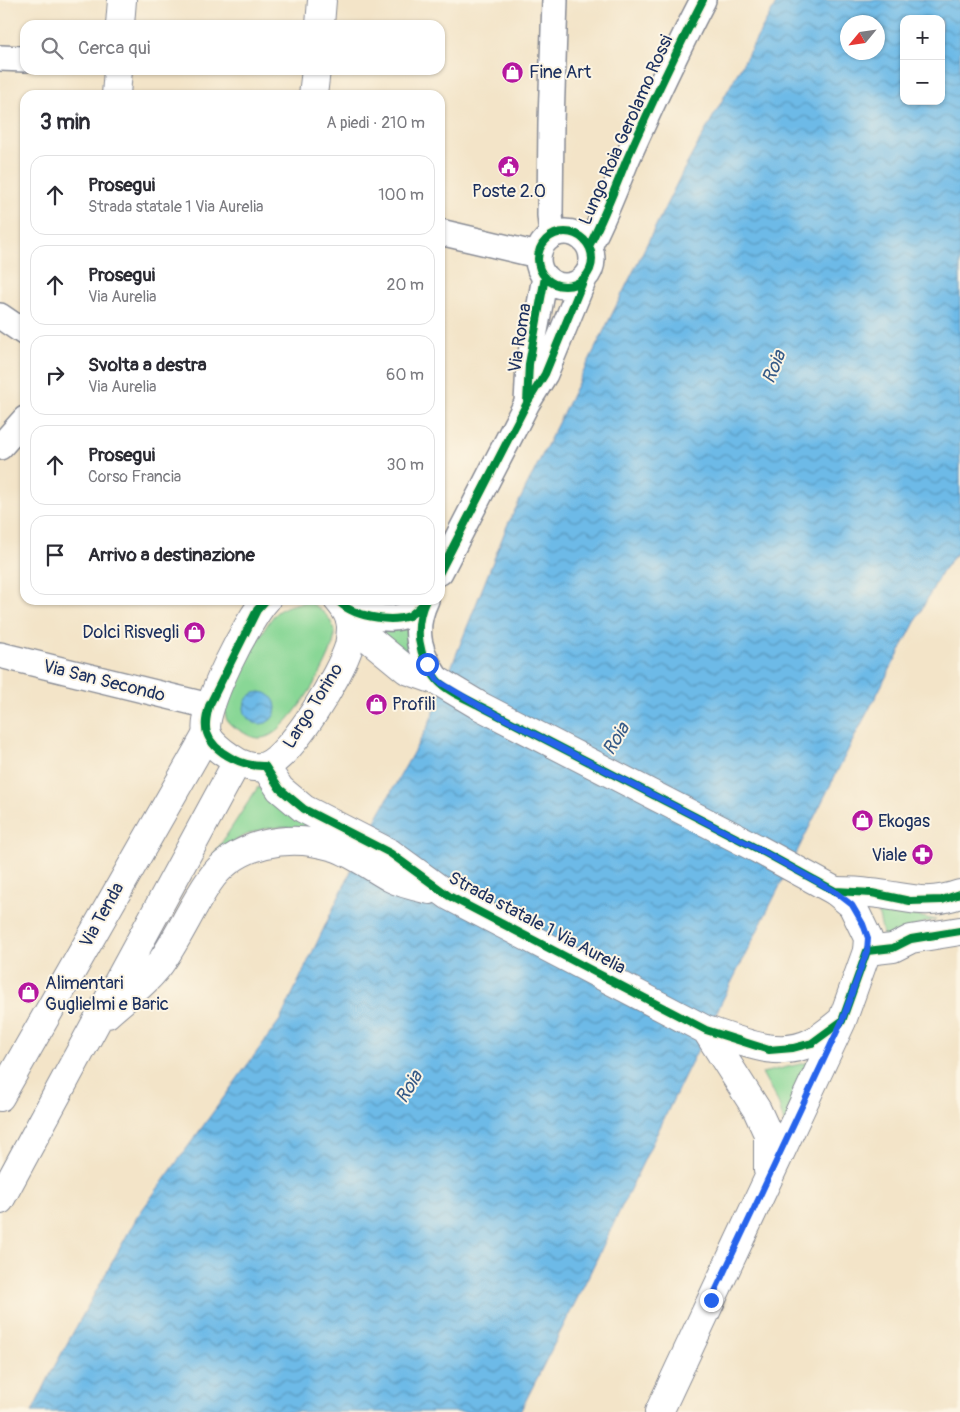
<!DOCTYPE html>
<html lang="it">
<head>
<meta charset="utf-8">
<style>
  body { margin:0; font-family:Pangolin,sans-serif; background:#f7f7f7; color:#2b2b33 }
  .controls { position:absolute; right:15px; top:15px; display:grid; overflow:hidden; border-radius:10px; box-shadow:0 1px 4px #0004 }
  .controls button { width:45px; height:45px; display:grid; place-items:center; padding:0; border:0; border-bottom:1px solid #e1e1e2; background:#fff; color:#2b2b33; font:25px sans-serif }
  .compass { position:absolute; left:840px; top:15px; width:45px; height:45px; border-radius:50%; background:#fff; box-shadow:0 1px 4px #0004; rotate:241deg }
  .stop { position:absolute; width:15px; height:15px; margin:-11px; border:4px solid #2563eb; border-radius:50%; background:#fff }
  .stop.end { background:#2563eb; border-color:#fff; box-shadow:0 1px 5px #0008 }
  .list { margin:0; padding:0; list-style:none }
  h2 { display:flex; justify-content:space-between; align-items:center; height:65px; margin:0; padding:0 20px; font-size:21px }
  h2 small { font-size:16px; font-weight:400; color:#7c7c81 }
  .list li { display:grid; grid-template-columns:32px 1fr auto; gap:15px; align-items:center; box-sizing:border-box; height:80px; margin:0 10px 10px; padding:0 10px; border:1px solid #e1e1e2; border-radius:15px }
  .list b { display:block; font-size:19px; white-space:nowrap }
  .list p { margin:0; font-size:16px; white-space:nowrap; color:#7c7c81 }
  .list em { font-size:16px; font-style:normal; color:#7c7c81 }
  .icon { flex:none; width:28px; height:28px; fill:none; stroke:currentColor; stroke-width:2; stroke-linecap:round; stroke-linejoin:round }
  .map { position:relative; flex:none; width:960px; height:1412px; overflow:hidden }
  .search { position:absolute; background:#fff; box-shadow:0 1px 4px #0004; left:20px; top:20px; width:425px; height:55px; display:flex; align-items:center; gap:12px; box-sizing:border-box; padding:0 18px; border-radius:15px; color:#7c7c81; font-size:19px }
  .panel { position:absolute; background:#fff; box-shadow:0 1px 4px #0004; left:20px; top:90px; width:425px; height:515px; border-radius:15px }
  .map>svg:first-child { display:block }
  .green { fill:#89d796; stroke:#52837a }
  .water { fill:url(#water-waves); stroke:#4474a2; fill-rule:evenodd }
  .lines { fill:none; stroke-linecap:round; stroke-linejoin:round }
  .street-casing { stroke:#878a93; stroke-width:28 }
  .secondary-casing { stroke:#878a93; stroke-width:30 }
  .primary-casing { stroke:#878a93; stroke-width:30 }
  .street { stroke:#fff; stroke-width:25 }
  .secondary { stroke:#fff; stroke-width:28 }
  .primary { stroke:#fff; stroke-width:28 }
  .cycleway-casing { stroke:#fcf5e5; stroke-width:11 }
  .cycleway { stroke:#00873e; stroke-width:8 }
  .route { stroke:#2563eb; stroke-width:6 }
  .labels { text-anchor:middle; dominant-baseline:central; stroke-width:4; stroke-linejoin:round; paint-order:stroke }
  .poi-label { font-size:18px; fill:#1b2f5e; stroke:#fcf5e5; text-anchor:start }
  .street-label { font-size:18px; fill:#1b2f5e; stroke:#fcf5e5 }
  .water-label { font-size:19px; font-style:italic; fill:#345987; stroke:#fcf5e5 }
</style>
</head>
<body>
<div class="map">
<svg width="960" height="1412" viewBox="0 0 960 1412">
  <defs>
    <pattern id="water-waves" width="16" height="10" patternUnits="userSpaceOnUse" patternTransform="scale(1.25)"><rect width="16" height="10" fill="#6dbae7"/><path d="M0 5q4-4 8 0t8 0" fill="none" stroke="#5998be"/></pattern>
  </defs>
  <rect width="100%" height="100%" fill="#fcf5e5"/>
  <filter id="ink" filterUnits="userSpaceOnUse"><feTurbulence type="fractalNoise" baseFrequency=".02" numOctaves="2"/><feDisplacementMap in="SourceGraphic" scale="10" xChannelSelector="R" yChannelSelector="G"/><feConvolveMatrix kernelMatrix="1 2 1 2 8 2 1 2 1" color-interpolation-filters="sRGB"/></filter>
  <filter id="wash" filterUnits="userSpaceOnUse"><feTurbulence type="fractalNoise" baseFrequency=".0096" numOctaves="4" result="noise"/><feDisplacementMap in="SourceGraphic" scale="20" xChannelSelector="R" yChannelSelector="G"/><feGaussianBlur stdDeviation="1.12" result="paint"/><feColorMatrix in="noise" values="0 0 0 0 0 0 0 0 0 0 0 0 0 0 0 0 0 1.4 0 .05"/><feComposite in="paint" operator="in"/></filter>
  <g filter="url(#wash)">
    <rect width="100%" height="100%" fill="#f3e4c8"/>
    <path class="green" d="M309 602C321 609 329 615 334 629 341 650 288 732 266 737 256 740 249 736 241 731 236 728 229 725 227 720 224 713 224 708 226 701 231 687 268 619 277 612 287 605 298 603 309 602Z
      M407 627 412 660 375 630Z
      M258 787 333 833C277 824 256 821 211 859Z
      M877 907 936 920C923 920 900 934 884 939Z
      M813 1061 785 1126 778 1102 762 1073Z"/>
    <path class="water" d="M778 0H960V549L941 573 857 732 685 1075 588 1277 520 1412H32L53 1369 137 1217 280 1020 375 821 428 726 507 526 683 171ZM904 19H941V101H904ZM848 22H878V52H848Z
      M244 708a16 16 0 1 1 32 0a16 16 0 1 1-32 0Z"/>
  </g>
  <g filter="url(#ink)">
    <g class="lines">
      <defs>
        <path id="street" d="M0 58 25 59
          M538 259a27 27 0 1 1 54 0a27 27 0 1 1-54 0Z
          M440 232 538 255
          M552 235 550 215 551 122 555 0
          M589 246C604 218 615 188 627 159 651 105 676 52 703 0
          M0 316 25 333
          M527 403 529 364 545 277
          M0 447 25 419
          M440 572 527 403 545 374 584 279
          M426 600C411 632 420 654 438 681
          M344 608C377 617 396 628 424 603
          M0 655 209 706"/>
        <path id="secondary" d="M835 891C846 891 858 891 870 893 906 896 923 907 960 894
          M867 951 893 948 911 939 960 931
          M0 1097 207 734"/>
        <path id="primary" d="M120 25 122 0
          M320 25 322 0
          M116 95 118 70
          M313 95 316 70
          M266 600C249 618 200 710 207 733 209 742 222 752 230 757 239 764 254 770 265 766 292 756 341 673 349 646 350 640 351 633 351 627 351 618 344 607 338 600
          M351 624 407 670 438 681 480 706 758 849 835 891 852 905 868 938 867 951 842 1021 659 1412
          M265 766 280 789 304 809 390 853 449 896 706 1030 757 1110 768 1134V1170
          M107 1014C127 996 149 981 164 958 180 934 192 907 208 883 235 842 289 833 334 847 353 853 373 868 391 878 402 884 417 887 430 890
          M706 1030C739 1040 778 1060 812 1042 822 1037 832 1028 841 1021
          M0 1200 237 762"/>
      </defs>
      <use href="#street" class="street-casing"/>
      <use href="#secondary" class="secondary-casing"/>
      <use href="#primary" class="primary-casing"/>
      <use href="#street" class="street"/>
      <use href="#secondary" class="secondary"/>
      <use href="#primary" class="primary"/>
      <defs>
        <path id="cycleway" d="M538 259a27 27 0 1 1 54 0a27 27 0 1 1-54 0Z
          M589 246C604 218 615 188 627 159 651 105 676 52 703 0
          M527 403 529 364 545 277
          M440 572 527 403 545 374 584 279
          M266 600 257 610 209 706C207 715 204 724 207 733 214 754 245 767 265 766L280 789 304 809 390 853 449 896 706 1030 769 1050 793 1048 812 1043 842 1021 867 951 893 948 911 939 960 931
          M338 600C350 616 390 623 409 616 414 613 419 608 424 603
          M426 600C413 627 418 658 437 680 446 691 467 699 480 706L758 849 835 891 872 893 910 901 942 900 960 894"/>
      </defs>
      <use href="#cycleway" class="cycleway-casing"/>
      <use href="#cycleway" class="cycleway"/>
    </g>
  </g>
  <g class="lines" filter="url(#ink)">
    <path class="route" d="M427 664 438 681 480 706 758 849 834 891 852 905 863 924 868 938 867 951 842 1021 711 1300"/>
  </g>
  <defs>
    <symbol id="shop-disc" viewBox="-11 -11 22 22"><circle r="9.5" fill="#b5179e" stroke="#fcf5e5"/><path d="M-5-2.5h2.3a2.7 3.5 0 0 1 5.4 0H5L5.5 6h-11ZM-1.5-2.5h3a1.5 2.3 0 0 0-3 0Z" fill="#fff"/></symbol>
    <symbol id="civic-disc" viewBox="-11 -11 22 22"><circle r="9.5" fill="#b5179e" stroke="#fcf5e5"/><path d="M-.6-6.5H3V-4.5H.6V-3L4-1V1h2V6H-6V1h2V-1L-.6-3ZM-1.2 2.5V6h2.4V2.5Z" fill="#fff"/></symbol>
    <symbol id="pharmacy-disc" viewBox="-11 -11 22 22"><circle r="9.5" fill="#b5179e" stroke="#fcf5e5"/><path d="M-2-6h4v4h4v4h-4v4h-4v-4h-4v-4h4Z" fill="#fff"/></symbol>
  </defs>
  <g fill-rule="evenodd">
    <use href="#shop-disc" x="500" y="60" width="25" height="25"/>
    <use href="#civic-disc" x="496" y="154" width="25" height="25"/>
    <use href="#shop-disc" x="182" y="620" width="25" height="25"/>
    <use href="#shop-disc" x="364" y="692" width="25" height="25"/>
    <use href="#shop-disc" x="850" y="808" width="25" height="25"/>
    <use href="#pharmacy-disc" x="910" y="842" width="25" height="25"/>
    <use href="#shop-disc" x="16" y="980" width="25" height="25"/>
  </g>
  <g class="labels">
    <g class="poi-label">
      <text x="529" y="72">Fine Art</text>
      <text x="509" y="191" text-anchor="middle">Poste 2.0</text>
      <text x="179" y="632" text-anchor="end">Dolci Risvegli</text>
      <text x="392" y="704">Profili</text>
      <text x="878" y="821">Ekogas</text>
      <text x="907" y="855" text-anchor="end">Viale</text>
      <text x="45" y="983">Alimentari<tspan x="45" dy="21">Guglielmi e Baric</tspan></text>
    </g>
    <g class="street-label">
      <text transform="translate(626 130) rotate(-66)">Lungo Roia Gerolamo Rossi</text>
      <text transform="translate(520 338) rotate(-81)">Via Roma</text>
      <text transform="translate(104 681) rotate(14)">Via San Secondo</text>
      <text transform="translate(313 706) rotate(-58)">Largo Torino</text>
      <text transform="translate(102 915) rotate(-61)">Via Tenda</text>
      <text transform="translate(537 923) rotate(28)">Strada statale 1 Via Aurelia</text>
    </g>
    <g class="water-label">
      <text transform="translate(774 367) rotate(-68)">Roia</text>
      <text transform="translate(616 739) rotate(-59)">Roia</text>
      <text transform="translate(409 1087) rotate(-59)">Roia</text>
    </g>
  </g>
</svg>
<div class="controls">
<button>+</button>
<button>−</button>
</div>
<svg class="compass" viewBox="-18 -18 36 36"><path d="M0-13l5 13h-10z" fill="#e53935"/><path d="M0 13l5-13h-10z" fill="#7c7c81"/></svg>
<div class="stop" style="left:427px;top:664px"></div>
<div class="stop end" style="left:711px;top:1300px"></div>
<div class="search"><svg class="icon" aria-label="search" viewBox="0 0 24 24"><circle cx="10" cy="10" r="6"/><path d="M15 15l6 6"/></svg>Cerca qui</div>
<section class="panel">
<h2>3 min<small>A piedi · 210 m</small></h2>
<ul class="list">
<li><svg class="icon" aria-label="ahead" viewBox="0 0 24 24"><path d="M12 20V5M6 11l6-6 6 6"/></svg><div><b>Prosegui</b><p>Strada statale 1 Via Aurelia</p></div><em>100 m</em></li>
<li><svg class="icon" aria-label="ahead" viewBox="0 0 24 24"><path d="M12 20V5M6 11l6-6 6 6"/></svg><div><b>Prosegui</b><p>Via Aurelia</p></div><em>20 m</em></li>
<li><svg class="icon" aria-label="right" viewBox="0 0 24 24"><path d="M7 20v-9h11M14 6l5 5-5 5"/></svg><div><b>Svolta a destra</b><p>Via Aurelia</p></div><em>60 m</em></li>
<li><svg class="icon" aria-label="ahead" viewBox="0 0 24 24"><path d="M12 20V5M6 11l6-6 6 6"/></svg><div><b>Prosegui</b><p>Corso Francia</p></div><em>30 m</em></li>
<li><svg class="icon" aria-label="arrive" viewBox="0 0 24 24"><path d="M6 21V4h12l-3 4 3 4H6"/></svg><div><b>Arrivo a destinazione</b></div></li>
</ul>
</section>
</div>
</body>
</html>
